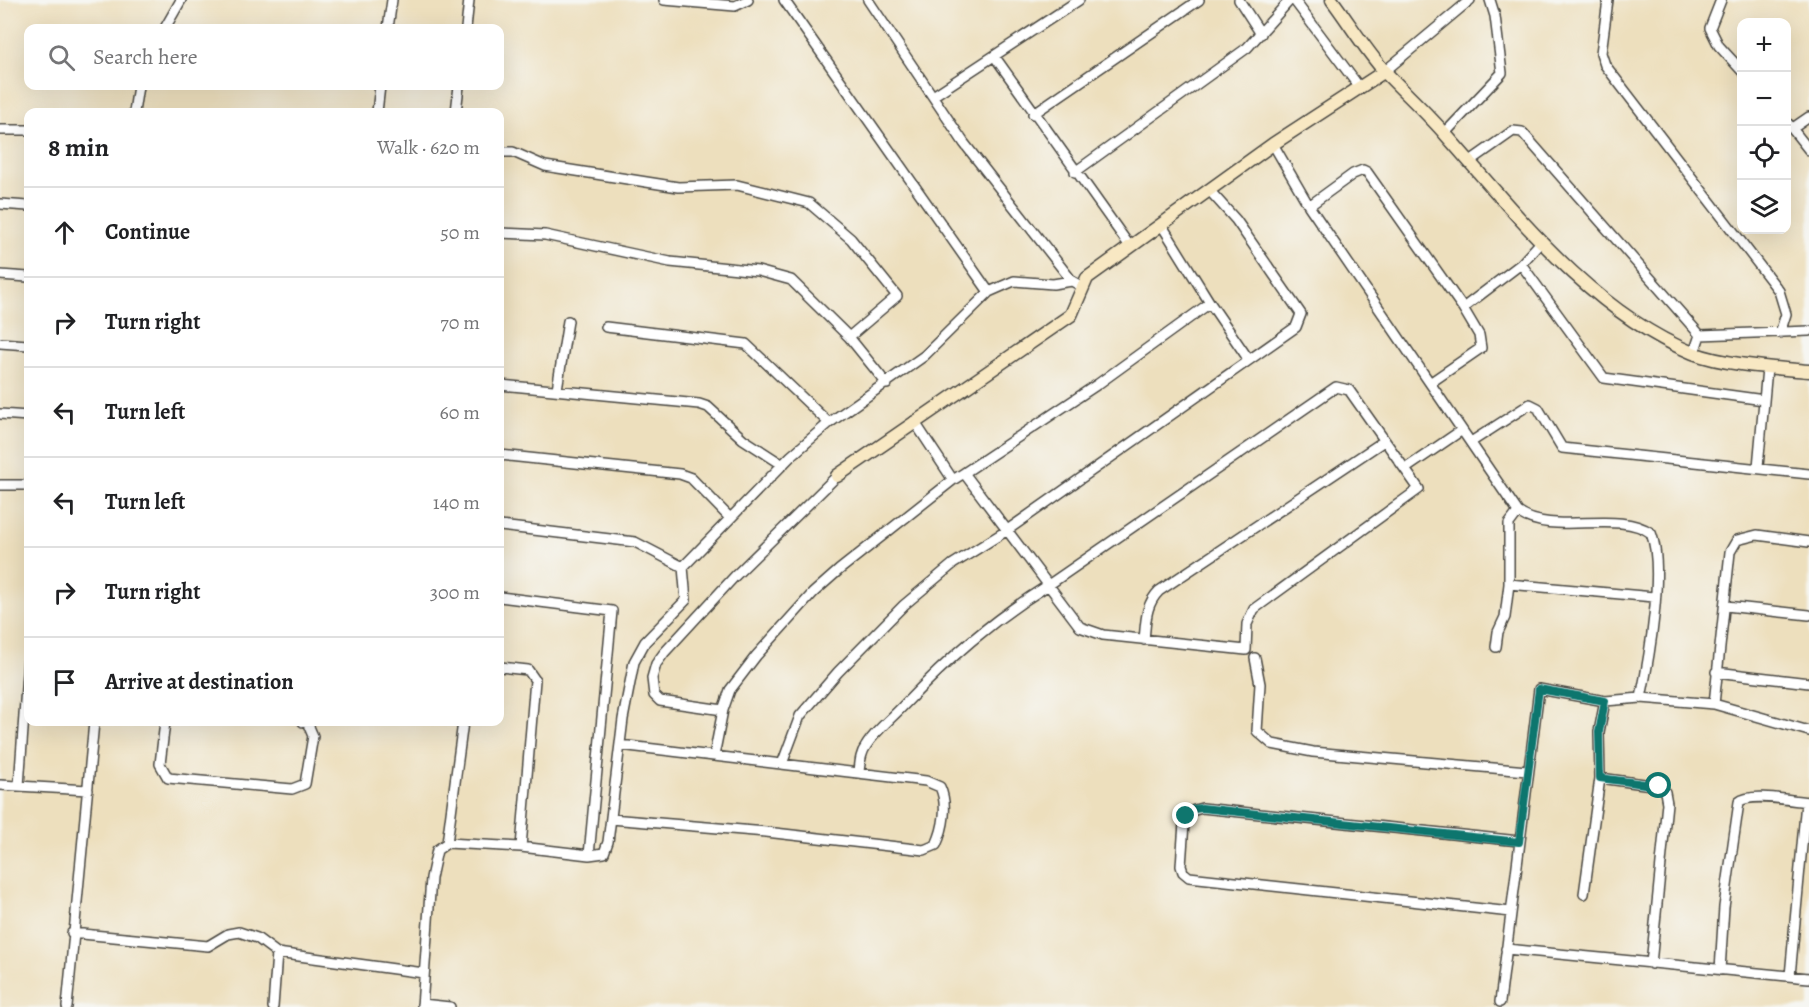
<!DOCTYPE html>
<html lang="en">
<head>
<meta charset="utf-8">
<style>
  body { margin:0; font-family:Alegreya,serif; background:#f6f6f6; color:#202124 }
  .controls { position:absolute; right:18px; top:18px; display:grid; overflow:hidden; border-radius:12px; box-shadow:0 6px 24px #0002 }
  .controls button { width:54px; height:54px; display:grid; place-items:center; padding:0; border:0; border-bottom:2px solid #e0e0e0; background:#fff; color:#202124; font:30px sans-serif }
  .stop { position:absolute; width:18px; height:18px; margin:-14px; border:4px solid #0f766e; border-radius:50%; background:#fff }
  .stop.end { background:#0f766e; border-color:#fff; box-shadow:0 2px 6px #0008 }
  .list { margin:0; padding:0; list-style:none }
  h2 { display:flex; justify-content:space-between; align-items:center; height:78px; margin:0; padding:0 24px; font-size:26px }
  h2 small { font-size:20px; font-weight:400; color:#757577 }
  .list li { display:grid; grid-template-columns:39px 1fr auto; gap:18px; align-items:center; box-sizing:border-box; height:90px; padding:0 24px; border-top:2px solid #e0e0e0 }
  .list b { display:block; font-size:22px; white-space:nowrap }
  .list em { font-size:20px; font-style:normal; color:#757577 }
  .icon { flex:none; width:33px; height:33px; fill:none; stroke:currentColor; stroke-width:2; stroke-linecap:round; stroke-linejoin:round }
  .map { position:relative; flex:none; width:1809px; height:1007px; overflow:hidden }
  .search { position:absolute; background:#fff; box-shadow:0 6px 24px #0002; left:24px; top:24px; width:480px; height:66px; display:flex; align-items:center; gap:15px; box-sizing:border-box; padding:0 21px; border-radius:12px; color:#757577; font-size:22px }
  .panel { position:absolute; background:#fff; box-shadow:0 6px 24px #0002; left:24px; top:108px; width:480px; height:618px; border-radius:12px }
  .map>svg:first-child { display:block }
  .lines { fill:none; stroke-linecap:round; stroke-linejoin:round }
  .street-casing { stroke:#484641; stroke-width:12 }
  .secondary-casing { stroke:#484641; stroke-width:15 }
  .street { stroke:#fff; stroke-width:9 }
  .secondary { stroke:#f8e8c3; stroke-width:12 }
  .route { stroke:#0f766e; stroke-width:8 }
</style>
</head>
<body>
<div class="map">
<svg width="1809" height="1007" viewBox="0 0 1809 1007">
  <rect width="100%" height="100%" fill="#f6f6f2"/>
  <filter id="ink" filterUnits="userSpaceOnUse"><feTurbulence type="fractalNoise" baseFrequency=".0167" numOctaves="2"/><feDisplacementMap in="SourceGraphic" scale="12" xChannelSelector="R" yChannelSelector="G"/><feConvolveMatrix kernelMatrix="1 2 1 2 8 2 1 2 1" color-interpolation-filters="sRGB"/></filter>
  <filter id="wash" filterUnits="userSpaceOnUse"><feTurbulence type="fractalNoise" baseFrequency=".008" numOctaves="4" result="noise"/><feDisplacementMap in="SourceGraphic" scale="24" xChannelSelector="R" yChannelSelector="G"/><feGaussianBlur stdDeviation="1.35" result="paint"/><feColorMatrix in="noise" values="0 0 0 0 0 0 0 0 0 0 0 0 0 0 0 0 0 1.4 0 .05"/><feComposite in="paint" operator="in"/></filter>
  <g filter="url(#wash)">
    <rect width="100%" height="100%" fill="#eddfbd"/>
  </g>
  <g filter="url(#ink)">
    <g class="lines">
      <defs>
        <path id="street" d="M664 0 735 6 748 0
          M784 0 989 292
          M868 0 964 143 1072 281 1081 286
          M1239 0 1261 34
          M1294 0 1360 88
          M1608 0 1601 53 1605 65 1779 291 1786 314 1780 333
          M1721 0 1710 28 1719 46 1742 71
          M165 28 181 0
          M388 28 392 0
          M466 28 469 0
          M995 57 1129 245
          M1385 71 1470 0
          M933 96 1079 0
          M134 112 138 86
          M377 112 380 86
          M456 112 459 86
          M1033 114 1199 0
          M1786 121 1809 150
          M1793 128 1809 117
          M0 130H28
          M1445 133 1502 73 1495 16 1490 0
          M1273 144 1309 206 1518 512C1552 537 1618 509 1651 533 1665 568 1649 659 1641 698
          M500 152H513L545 166 678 187 737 185 809 203 851 239 897 296 849 337
          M1469 162 1513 131 1522 132 1700 335 1694 353
          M1075 172 1247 48 1290 0
          M0 204 28 206
          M1309 206 1353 174 1363 170 1367 172 1463 308 1479 335 1481 348 1430 383
          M1161 224 1210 303 1249 360
          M500 233 545 235 670 262 758 271 791 280 849 337 887 384
          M1521 264 1604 378 1764 400
          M0 275 28 277
          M1463 308 1521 264 1541 242
          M606 327 746 344 829 423
          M1700 335 1809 331
          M0 343 28 345
          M500 385 699 404 708 407 743 439 783 465
          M557 389 568 321
          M0 414 28 416
          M1471 442 1530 404 1538 408 1562 448 1809 474
          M500 455 680 474 691 478 729 517
          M1758 467 1767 368
          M1405 469 1462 430
          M964 473 1098 384 1210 303
          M0 485H28
          M683 567 791 456 829 423 924 356 989 292 1014 281 1053 284 1072 281
          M1509 584V524L1518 512
          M500 597 612 611 589 855
          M1726 606 1809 615
          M1144 640C1146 622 1145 605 1159 591L1384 441
          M1496 647 1498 632 1505 617 1509 584 1654 597
          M1255 658 1260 684 1257 731 1272 744 1313 752 1527 771
          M500 667 528 670 535 680 521 847
          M1716 672 1809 683
          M1714 704 1730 552 1737 540 1757 535 1809 542
          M723 710 660 701 654 695 652 678 656 664 664 653 735 576 837 476
          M165 722 160 764 168 778 292 789 305 784 313 736 307 722H303
          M714 756 723 710 730 690 756 656 813 593 839 570 953 480
          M782 764 800 716 838 672 904 605 953 564 1006 531 1296 327 1301 314 1236 220 1209 190
          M859 772C860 763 860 754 866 746 875 731 891 719 903 706 949 658 991 621 1047 586L1336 387 1349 390 1419 489 1254 609 1247 624 1246 650 1103 635 1080 627 964 473 953 480 914 421
          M1600 778 1659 786 1665 792 1667 803 1651 964
          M0 785 88 790
          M19 786 28 659
          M611 819 766 832 924 850 936 845C944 828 948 804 940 787L926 781 620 745
          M447 843 463 722
          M1584 894 1600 778 1599 732 1605 701
          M1511 912 1189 877 1183 872 1181 866 1184 823 1188 812 1202 808 1519 841
          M72 933 208 946 228 934 239 932 257 938 277 953 424 973
          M1506 949 1809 978
          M1720 970 1724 907 1739 802C1750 792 1794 801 1809 802
          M1790 976 1806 802
          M1500 1002 1539 689 1605 701 1641 698 1714 704 1809 731
          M422 1004 450 1007
          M67 1007 94 722
          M273 1007 277 953
          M422 1007 431 878 437 850 447 843 521 847 589 855 604 853 608 842 623 719 634 662 645 642 686 600 683 567 635 542 500 526"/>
        <path id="secondary" d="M1332 0C1350 24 1366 51 1386 73 1406 94 1427 113 1446 135 1516 214 1592 312 1693 353 1724 365 1775 368 1809 371
          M837 476 1071 315 1087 278 1273 144 1385 71"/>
      </defs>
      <use href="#street" class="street-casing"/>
      <use href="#secondary" class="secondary-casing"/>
      <use href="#street" class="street"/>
      <use href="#secondary" class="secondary"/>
    </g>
  </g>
  <g class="lines" filter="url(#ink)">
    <path class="route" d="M1186 816 1194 809 1202 808 1519 842 1539 689 1605 701 1599 732 1600 778 1659 786"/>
  </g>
</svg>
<div class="controls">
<button>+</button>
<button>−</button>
<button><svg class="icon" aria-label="locate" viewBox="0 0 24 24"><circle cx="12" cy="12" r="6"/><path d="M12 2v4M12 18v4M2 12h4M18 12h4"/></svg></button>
<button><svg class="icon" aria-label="layers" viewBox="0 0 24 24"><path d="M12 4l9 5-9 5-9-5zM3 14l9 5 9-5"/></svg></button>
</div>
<div class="stop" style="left:1659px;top:786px"></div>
<div class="stop end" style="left:1186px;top:816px"></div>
<div class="search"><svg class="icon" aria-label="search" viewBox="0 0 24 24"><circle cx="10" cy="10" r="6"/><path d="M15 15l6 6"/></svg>Search here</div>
<section class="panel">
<h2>8 min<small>Walk · 620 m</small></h2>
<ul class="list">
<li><svg class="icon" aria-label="ahead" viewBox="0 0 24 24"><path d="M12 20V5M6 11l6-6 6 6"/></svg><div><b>Continue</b></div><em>50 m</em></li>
<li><svg class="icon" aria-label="right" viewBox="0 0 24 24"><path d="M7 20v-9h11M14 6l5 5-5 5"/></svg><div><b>Turn right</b></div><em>70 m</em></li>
<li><svg class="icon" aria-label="left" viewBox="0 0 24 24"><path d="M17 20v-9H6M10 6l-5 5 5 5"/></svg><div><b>Turn left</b></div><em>60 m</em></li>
<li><svg class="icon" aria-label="left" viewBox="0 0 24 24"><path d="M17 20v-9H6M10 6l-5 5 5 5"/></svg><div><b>Turn left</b></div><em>140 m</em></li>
<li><svg class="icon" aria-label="right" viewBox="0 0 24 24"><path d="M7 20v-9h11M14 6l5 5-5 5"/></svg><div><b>Turn right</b></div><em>300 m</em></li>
<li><svg class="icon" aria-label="arrive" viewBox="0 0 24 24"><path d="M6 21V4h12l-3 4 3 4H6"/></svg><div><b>Arrive at destination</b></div></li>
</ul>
</section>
</div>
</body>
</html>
